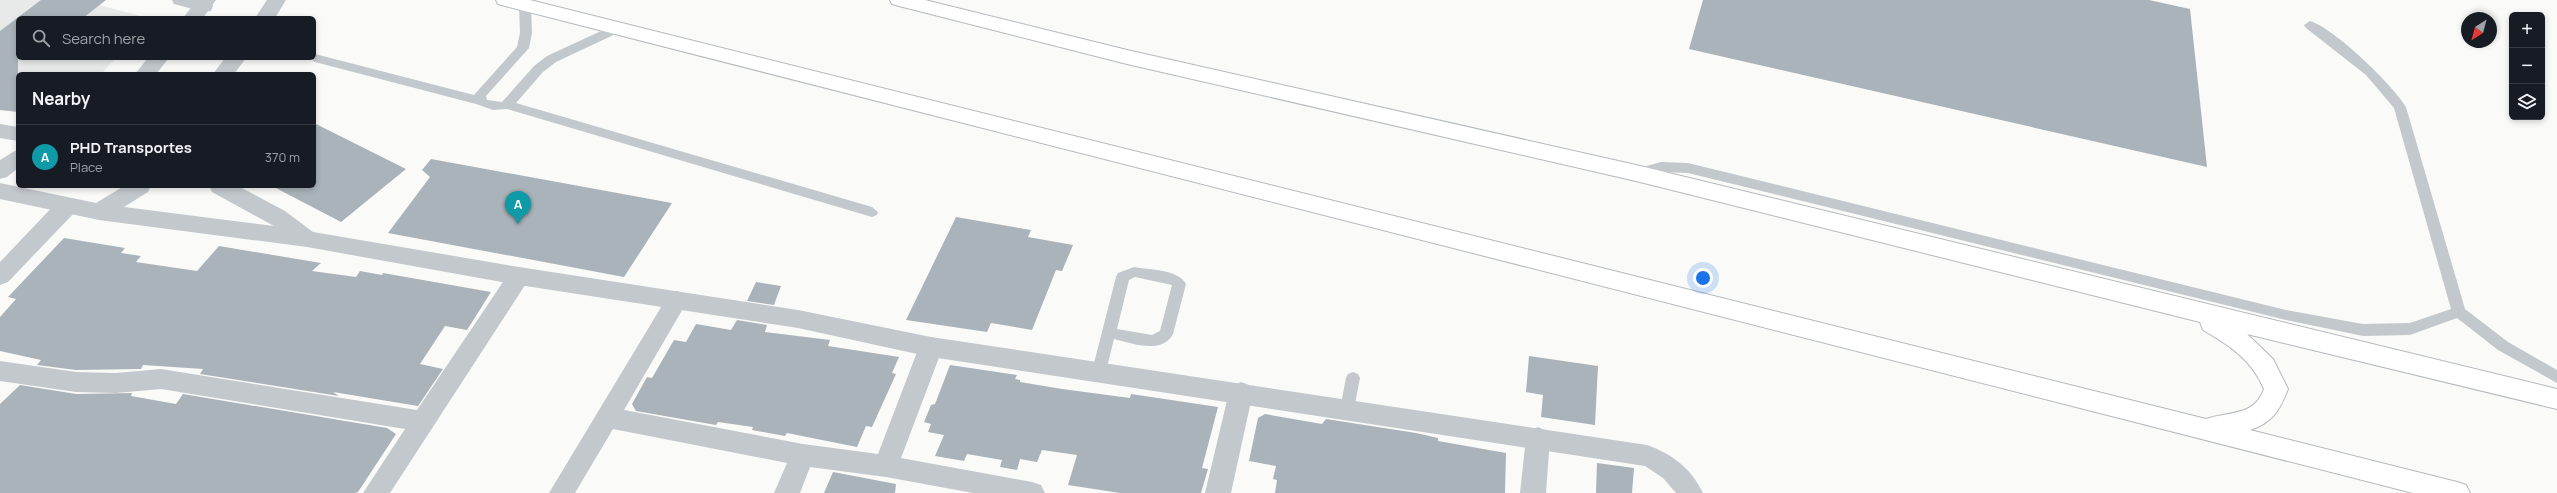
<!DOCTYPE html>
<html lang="en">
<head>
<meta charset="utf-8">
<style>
  body { margin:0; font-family:Manrope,sans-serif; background:#242831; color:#f1f3f6 }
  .controls { position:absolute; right:12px; top:12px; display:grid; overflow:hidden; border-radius:6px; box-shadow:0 2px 6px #0003 }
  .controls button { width:36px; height:36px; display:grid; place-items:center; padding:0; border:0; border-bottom:1px solid #363941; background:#171b24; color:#f1f3f6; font:20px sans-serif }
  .compass { position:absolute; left:2461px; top:12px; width:36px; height:36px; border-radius:50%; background:#171b24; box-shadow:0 2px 6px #0003; rotate:216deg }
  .you { position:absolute; left:1703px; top:278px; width:14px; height:14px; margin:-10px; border:3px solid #fff; border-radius:50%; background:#1a73e8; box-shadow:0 0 0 6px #1a73e833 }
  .badge { display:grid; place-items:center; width:26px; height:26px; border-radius:50%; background:#e4572e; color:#fff; font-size:13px; font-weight:700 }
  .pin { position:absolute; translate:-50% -33px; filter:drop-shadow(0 1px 2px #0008) }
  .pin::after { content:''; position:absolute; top:21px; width:14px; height:12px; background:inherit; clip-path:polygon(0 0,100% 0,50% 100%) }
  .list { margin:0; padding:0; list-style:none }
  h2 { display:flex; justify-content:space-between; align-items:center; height:52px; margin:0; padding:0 16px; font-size:17px }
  h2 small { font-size:13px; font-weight:400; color:#9ea1a6 }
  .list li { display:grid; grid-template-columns:26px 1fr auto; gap:12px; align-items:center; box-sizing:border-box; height:64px; padding:0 16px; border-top:1px solid #363941 }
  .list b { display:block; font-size:15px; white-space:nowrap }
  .list p { margin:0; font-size:13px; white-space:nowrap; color:#9ea1a6 }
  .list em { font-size:13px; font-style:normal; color:#9ea1a6 }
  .icon { flex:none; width:22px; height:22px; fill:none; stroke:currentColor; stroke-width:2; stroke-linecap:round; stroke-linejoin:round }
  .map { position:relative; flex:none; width:2557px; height:493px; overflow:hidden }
  .search { position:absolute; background:#171b24; box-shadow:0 2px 6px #0003; left:16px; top:16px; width:300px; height:44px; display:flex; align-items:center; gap:10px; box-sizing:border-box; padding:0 14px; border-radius:6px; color:#9ea1a6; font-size:15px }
  .panel { position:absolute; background:#171b24; box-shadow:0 2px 6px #0003; left:16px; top:72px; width:300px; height:116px; border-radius:6px }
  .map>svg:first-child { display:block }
  .built { fill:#e8e9e9 }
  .building { fill:#aab3b9 }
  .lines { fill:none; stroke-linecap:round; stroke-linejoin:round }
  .motorway-casing { stroke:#b4b9bd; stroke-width:2 }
  .service { fill:#c3c8cc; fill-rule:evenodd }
  .minor { fill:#c3c8cc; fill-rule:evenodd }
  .tertiary { fill:#c3c8cc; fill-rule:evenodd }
  .motorway { fill:#fff; fill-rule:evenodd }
</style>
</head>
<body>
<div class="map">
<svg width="2557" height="493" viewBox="0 0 2557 493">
  <rect width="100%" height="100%" fill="#fafaf8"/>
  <path class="built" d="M0 0H81L148 18H18V58H116L101 74H18L0 103Z"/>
  <path class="building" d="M41 0H106L83 18H18V112L0 110V31Z
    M1703 0H2149L2190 9 2207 167 1689 49Z
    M314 123 406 169 341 222 272 186H314Z
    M431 159 672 203 624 277 388 233 430 177 422 170Z
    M956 217 1031 230 1028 237 1073 245 1062 271 1056 270 1032 330 991 323 987 332 906 320Z
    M64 238 125 248 121 253 141 256 136 262 197 271 219 246 321 263 312 271 356 277 360 271 382 275 383 273 491 292 467 330 445 326 420 364 443 369 418 406 333 392 339 396 200 374 203 369 143 365 141 369 76 370 37 365 41 360 0 351V317L16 299 8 297Z
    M756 282 781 286 774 305 747 301Z
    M737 320 767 325 765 332 830 340 828 346 899 357 892 373 896 374 872 427 866 426 857 447 787 433 785 436 752 430 753 427 718 422 716 425 636 411 632 404 647 377 652 378 674 340 686 342 696 324 731 330Z
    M1529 356 1598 366 1595 425 1541 417 1543 395 1526 392Z
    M950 365 1017 375 1015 379 1020 380V382L1062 389 1130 398 1131 394 1218 407 1202 468 1208 469 1201 493H1120L1068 485 1077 455 1042 450 1037 462 1020 459 1017 470 1000 467 1002 460 967 454 964 461 935 456 944 435 928 432 931 424 924 422 931 405 935 404Z
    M20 385 76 394 132 393 131 396 176 404 183 394 387 428 396 434 358 492 355 493H0V404Z
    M1265 414 1322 424 1326 419 1416 433 1438 438V441L1506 453 1505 493H1275L1277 480 1273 479 1276 466 1249 461 1258 418Z
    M1597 463 1634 468 1632 493H1596Z
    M833 472 896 484 895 493H824Z"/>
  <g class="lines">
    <defs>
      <path id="motorway" d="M496 0H530L2206 419C2229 411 2254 417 2264 389 2252 360 2229 345 2203 330L2200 322 1636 181 1127 64 899 6 892 4 890 0H925L1127 50 1636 165 2557 389V409L2247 334 2273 359 2288 389C2280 410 2272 423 2250 430L2457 482 2466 485 2470 493H2413L505 6 498 4Z"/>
    </defs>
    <use href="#motorway" class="motorway-casing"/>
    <path class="service" d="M525 1 531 5 532 33 529 48 486 96 487 100 502 102 534 66 547 56 614 25H622L624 28 622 31 556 62 543 72 516 103 872 207 878 212 877 215 872 217 507 109 493 110 476 104 315 62 309 58H314L315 54 474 95 517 47 520 33 519 5Z
      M2310 21C2334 28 2393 85 2406 107L2465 309 2508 342 2557 370V383L2498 350 2457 318 2410 335 2363 336 2286 320 1688 173 1661 172 1636 178 1630 173 1632 170 1661 162 1688 163 2286 310 2363 324 2410 323 2451 309 2394 108 2366 75 2306 28 2304 25Z
      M1134 267C1149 270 1178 269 1186 284L1173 334C1162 355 1131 343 1114 339L1106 371 1104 375 1099 377 1094 375 1092 371 1116 277 1118 273ZM1135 277 1172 285 1160 331 1152 335 1117 329 1129 280Z
      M1353 372 1358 374 1360 378 1354 409 1352 413 1347 415 1342 413 1340 409 1346 378 1348 374Z"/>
    <path class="minor" d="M172 0H205L211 1 213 6 211 11 204 12 174 4Z
      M67 198 75 200 78 206 75 212 8 282 0 285V262L59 200Z
      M519 267 527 270 530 276 527 282 390 493H363L405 429 161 389 116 393 76 392 0 381V361L76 372 116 373 161 369 417 410 511 270Z
      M677 291 685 294 688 300 624 410 803 444 878 454 919 347 923 340 931 337 939 340 943 347 901 458 1032 482 1041 485 1045 493H973L886 477 810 467 800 493H774L787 463 613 429 575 493H549L669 294Z
      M1241 382 1249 385 1253 392 1231 493H1205L1229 392 1233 385Z
      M1538 427 1547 431 1550 438 1546 493H1520L1526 438 1529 431Z"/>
    <path class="tertiary" d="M197 0H216L203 18H183Z
      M267 0H286L275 18H255Z
      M148 58H169L156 74H135Z
      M225 58H246L234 74H213Z
      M0 124 18 127V141L0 138Z
      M18 149V168L7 177 0 179V160Z
      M0 183 96 203 124 186H151L148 192 124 207 274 226 212 192 209 186H238L285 211 313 232 519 267 798 310 931 337 1647 445C1672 454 1691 468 1703 493H1676L1663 478 1645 466 931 357 798 328 519 285 307 247 99 220 0 199Z"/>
    <use href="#motorway" class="motorway"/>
  </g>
</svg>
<div class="controls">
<button>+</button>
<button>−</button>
<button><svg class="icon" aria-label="layers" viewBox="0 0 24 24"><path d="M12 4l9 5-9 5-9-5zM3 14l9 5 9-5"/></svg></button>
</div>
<svg class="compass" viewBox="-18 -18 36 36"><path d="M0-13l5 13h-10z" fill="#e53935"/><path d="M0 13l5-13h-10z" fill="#9ea1a6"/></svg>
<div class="you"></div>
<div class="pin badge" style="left:518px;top:224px;background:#0f9aa8">A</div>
<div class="search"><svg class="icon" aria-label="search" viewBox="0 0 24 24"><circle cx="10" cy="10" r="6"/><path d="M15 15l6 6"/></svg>Search here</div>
<section class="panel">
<h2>Nearby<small></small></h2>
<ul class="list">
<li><span class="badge" style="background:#0f9aa8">A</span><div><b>PHD Transportes</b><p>Place</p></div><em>370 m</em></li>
</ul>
</section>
</div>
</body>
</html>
